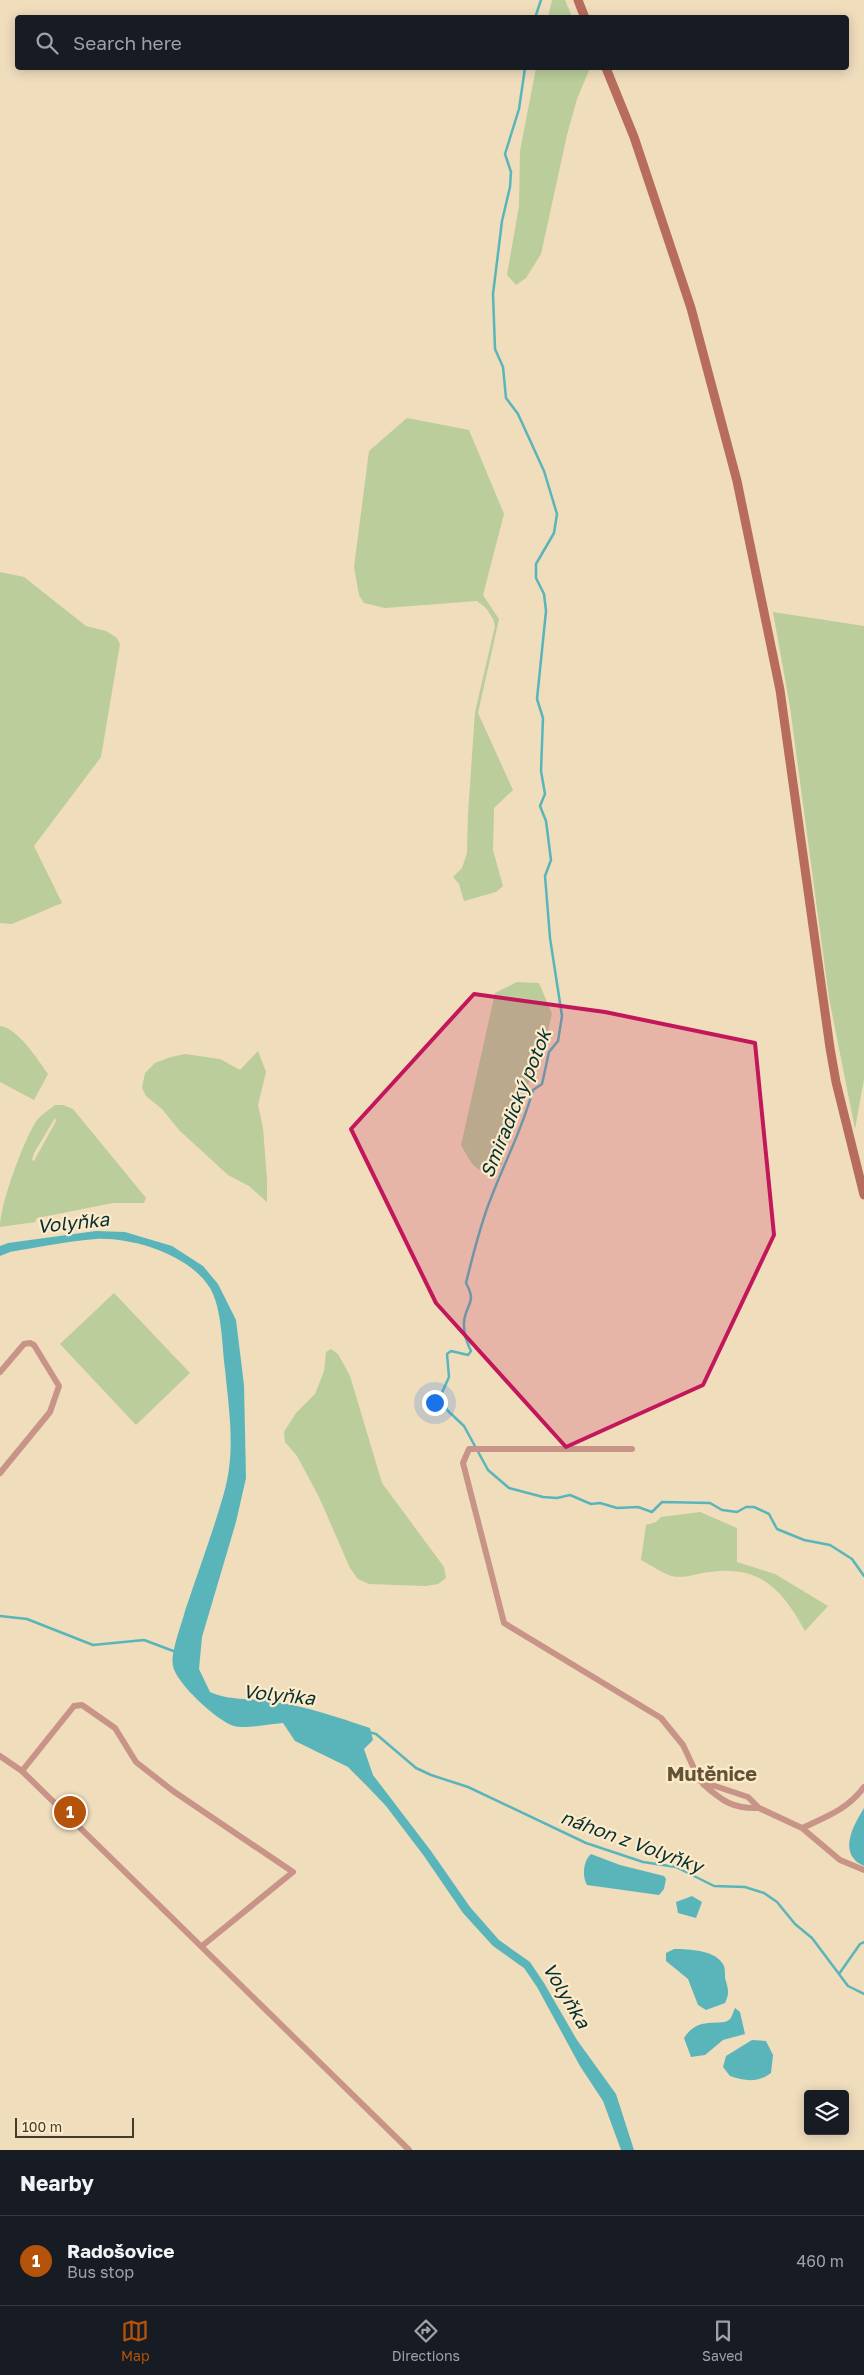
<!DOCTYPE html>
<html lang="en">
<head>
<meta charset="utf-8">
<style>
  body { margin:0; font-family:"Golos Text",sans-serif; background:#242831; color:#f1f3f6 }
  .controls { position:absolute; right:15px; bottom:15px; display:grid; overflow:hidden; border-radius:5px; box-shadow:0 2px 12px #0003 }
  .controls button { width:45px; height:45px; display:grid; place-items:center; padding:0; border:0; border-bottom:1px solid #363941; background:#171b24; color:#f1f3f6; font:25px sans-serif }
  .scale { position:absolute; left:15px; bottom:12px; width:119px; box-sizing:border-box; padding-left:5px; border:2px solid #423b2e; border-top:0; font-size:14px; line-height:18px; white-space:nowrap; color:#423b2e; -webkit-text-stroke:4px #fdeac9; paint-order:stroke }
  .you { position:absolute; left:434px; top:1402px; width:18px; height:18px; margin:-12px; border:4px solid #fff; border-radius:50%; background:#1a73e8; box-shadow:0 0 0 8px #1a73e833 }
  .badge { display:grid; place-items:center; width:32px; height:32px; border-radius:50%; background:#b45309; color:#fff; font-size:16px; font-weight:700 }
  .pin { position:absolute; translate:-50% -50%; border:2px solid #fff; box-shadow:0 1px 5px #0006 }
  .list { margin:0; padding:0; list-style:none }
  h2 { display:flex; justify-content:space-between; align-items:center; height:65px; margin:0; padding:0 20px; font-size:21px }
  h2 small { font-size:16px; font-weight:400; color:#9ea1a6 }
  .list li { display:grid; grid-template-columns:32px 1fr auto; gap:15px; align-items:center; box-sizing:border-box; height:90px; padding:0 20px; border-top:1px solid #363941 }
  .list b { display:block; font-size:19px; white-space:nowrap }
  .list p { margin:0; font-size:16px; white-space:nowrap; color:#9ea1a6 }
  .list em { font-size:16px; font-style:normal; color:#9ea1a6 }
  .icon { flex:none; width:28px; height:28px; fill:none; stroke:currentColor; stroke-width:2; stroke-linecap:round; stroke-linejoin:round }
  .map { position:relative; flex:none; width:864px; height:2150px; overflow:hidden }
  .search { position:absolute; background:#171b24; box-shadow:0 2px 12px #0003; left:15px; right:15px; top:15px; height:55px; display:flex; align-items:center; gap:12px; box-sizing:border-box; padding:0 18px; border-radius:5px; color:#9ea1a6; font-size:19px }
  .sheet { height:155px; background:#171b24 }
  nav { display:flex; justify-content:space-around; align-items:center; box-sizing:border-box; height:70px; border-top:1px solid #363941; background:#171b24; font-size:14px; color:#9ea1a6 }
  nav a { display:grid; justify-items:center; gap:2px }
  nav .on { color:#b45309 }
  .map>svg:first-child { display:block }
  .green { fill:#bacd9a; fill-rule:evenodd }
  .water { fill:#5ab5bb }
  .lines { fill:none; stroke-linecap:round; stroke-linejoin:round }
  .stream { stroke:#5ab5bb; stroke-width:2.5 }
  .street { stroke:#c89487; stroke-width:6 }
  .secondary { stroke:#b86d5c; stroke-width:9 }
  .marked { fill:#c2185b; fill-opacity:0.2; stroke:#c2185b; stroke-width:4; stroke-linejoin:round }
  .labels { text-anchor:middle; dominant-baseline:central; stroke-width:4.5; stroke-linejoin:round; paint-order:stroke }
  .water-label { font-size:19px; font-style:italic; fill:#023033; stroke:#fdeac9 }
  .quarter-label { font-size:20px; font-weight:bold; fill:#635336; stroke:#fdeac9 }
</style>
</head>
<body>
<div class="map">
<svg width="864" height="2150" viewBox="0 0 864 2150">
  <rect width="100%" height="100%" fill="#efddbc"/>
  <path class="green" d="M552 0H565L572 17H548Z
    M536 68H590L577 99 567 135 541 254 526 278 516 285 507 275 519 206 520 151Z
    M407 418 469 430 504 514 483 595 499 619 478 713 513 790 494 808 493 850 503 886 496 892 464 901 459 884 453 877 462 868 467 853 468 814 475 712 495 626 493 619 486 608 477 601 385 608 364 603 359 595 354 567 369 451Z
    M0 572 24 577 86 626 106 631 117 638 120 644 101 757 34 846 62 903 12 924 0 923Z
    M773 612 864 626V1079L855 1129 829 998 790 707Z
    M517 982 539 983 552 1014 541 1058 528 1085 518 1096 502 1164 492 1175C473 1170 470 1161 461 1145L495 993Z
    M0 1026C18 1028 38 1060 48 1074L34 1100 0 1082Z
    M258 1051 266 1072 258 1105 263 1128 267 1179V1202L249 1186 228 1175 179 1130 162 1109 146 1096 142 1088 145 1073 155 1063 171 1057 185 1054 220 1059 240 1070Z
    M55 1105H63L73 1109 146 1198 144 1203H113L37 1218 35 1222 0 1227C0 1204 23 1143 35 1123 39 1116 49 1110 55 1105ZM55 1118 56 1121 34 1161 32 1160 34 1153Z
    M114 1293 190 1373 136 1425 60 1344Z
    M331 1349 338 1354 350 1376 382 1483 444 1567 446 1578 438 1584 426 1586 369 1584 358 1579 350 1568 319 1497 297 1456 285 1442 284 1432 296 1413 315 1394 324 1371 326 1352Z
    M700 1512 737 1528V1562L775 1574 828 1606 805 1631C782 1590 761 1565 710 1572 697 1573 685 1579 672 1576 662 1573 651 1565 641 1560L646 1525 656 1522 661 1517Z"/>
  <path class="water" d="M96 1231 125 1232 172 1246 203 1266 218 1284 236 1320 244 1385 246 1478 236 1522 202 1637 199 1669 210 1692C230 1701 249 1698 270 1701 305 1706 337 1717 370 1728L373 1740 364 1749 373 1775 431 1851 470 1907 499 1940 530 1962 544 1983 577 2040 616 2094 634 2150H621L603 2101 580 2066 537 1987 524 1968 493 1946 463 1913 424 1856 386 1806 366 1785 348 1767 295 1741 283 1723C270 1724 245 1729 234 1726 217 1721 176 1683 173 1666 170 1654 182 1623 185 1611 198 1572 213 1532 224 1493 236 1451 229 1411 225 1369 222 1346 222 1308 210 1288 190 1255 132 1237 96 1239 68 1241 39 1247 10 1252L0 1256V1246L8 1243Z
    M864 1808V1866C837 1854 853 1826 864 1808Z
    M591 1854 620 1865 664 1876 666 1879 664 1889 659 1895 587 1885C582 1877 583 1861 591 1854Z
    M692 1896 702 1902 696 1918 678 1913 676 1902Z
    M674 1949C689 1949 717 1950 724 1966 725 1969 725 1974 725 1978 728 1988 730 1993 725 2003L706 2010 698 2005 688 1979 666 1961V1953Z
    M735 2008 740 2012 745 2034 723 2040 705 2055 691 2057 684 2038C699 2014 722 2028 730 2019 732 2017 733 2012 735 2008Z
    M752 2040 766 2041 773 2055 771 2073C758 2083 745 2081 730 2076L723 2067 726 2056Z"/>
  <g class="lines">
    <path class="stream" d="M535 18 541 0
      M525 68 519 109 505 154 511 172 510 187 502 221 493 294 495 349 503 367 506 398 518 414 544 471 557 514 554 533 536 564V578L544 594 546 611 537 699 543 718 541 771 545 794 540 806 546 821 551 860 545 876 550 938 562 1016 558 1041 549 1052 542 1084 533 1090C522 1130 505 1161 491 1198 480 1225 473 1255 466 1283 475 1300 470 1300 465 1316 462 1328 466 1341 471 1351L468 1355 451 1351 447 1354 449 1377 440 1397 448 1411 464 1426 488 1470 509 1488 543 1497 557 1498 570 1495 591 1504 600 1503 617 1508 638 1507 652 1512 662 1502 710 1503 722 1510 737 1512 746 1507H754L769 1514 777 1529 804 1540 830 1545 852 1559 864 1576
      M0 1616 27 1619 93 1645 144 1640 176 1652
      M369 1732 376 1734 416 1768 431 1775 468 1787 586 1843 643 1862 676 1867 714 1886 745 1887 764 1893 777 1902 795 1924 812 1938 839 1974
      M864 1942 860 1944 839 1974 848 1986 864 1994"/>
    <path class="street" d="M0 1372 24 1344 30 1343 34 1345 59 1386 50 1412 0 1473
      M632 1449H469L463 1463 504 1623 661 1718 683 1745 700 1781 748 1797 759 1808 802 1828C826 1817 848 1809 864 1787
      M0 1756 22 1771 409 2150
      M22 1771 74 1706 82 1705 115 1728 136 1762 173 1791 293 1872 202 1946
      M703 1784C722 1801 733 1809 759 1808
      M802 1828 840 1860 864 1870"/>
    <path class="secondary" d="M578 0 585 18
      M606 68 634 137 691 308 737 481 780 690 830 1048 836 1082 864 1195"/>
  </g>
  <path class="marked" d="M474 994 605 1012 755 1043 774 1235 703 1385 566 1447 436 1303 351 1129Z"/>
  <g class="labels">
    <g class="water-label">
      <text transform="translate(515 1103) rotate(-68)">Smiradický potok</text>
      <text transform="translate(73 1222) rotate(-6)">Volyňka</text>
      <text transform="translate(279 1694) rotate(6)">Volyňka</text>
      <text transform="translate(632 1841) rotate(20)">náhon z Volyňky</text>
      <text transform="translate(567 1995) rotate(59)">Volyňka</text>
    </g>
    <g class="quarter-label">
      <text x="712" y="1773">Mutěnice</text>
    </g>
  </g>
</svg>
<div class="controls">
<button><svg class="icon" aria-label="layers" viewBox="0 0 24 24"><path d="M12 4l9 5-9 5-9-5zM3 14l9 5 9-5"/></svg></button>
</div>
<div class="scale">100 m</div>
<div class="you"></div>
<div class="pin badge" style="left:70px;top:1812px">1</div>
<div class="search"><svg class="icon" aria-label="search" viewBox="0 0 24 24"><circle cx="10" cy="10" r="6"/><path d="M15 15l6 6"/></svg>Search here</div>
</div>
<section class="sheet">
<h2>Nearby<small></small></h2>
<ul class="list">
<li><span class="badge">1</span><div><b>Radošovice</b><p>Bus stop</p></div><em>460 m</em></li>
</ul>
</section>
<nav>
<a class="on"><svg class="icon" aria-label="map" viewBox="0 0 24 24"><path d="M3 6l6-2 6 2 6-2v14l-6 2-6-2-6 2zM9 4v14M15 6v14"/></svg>Map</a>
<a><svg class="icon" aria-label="directions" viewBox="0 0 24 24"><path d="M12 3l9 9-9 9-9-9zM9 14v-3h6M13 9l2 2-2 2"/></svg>Directions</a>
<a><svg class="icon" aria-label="saved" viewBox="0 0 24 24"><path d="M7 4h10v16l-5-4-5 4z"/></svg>Saved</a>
</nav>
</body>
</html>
